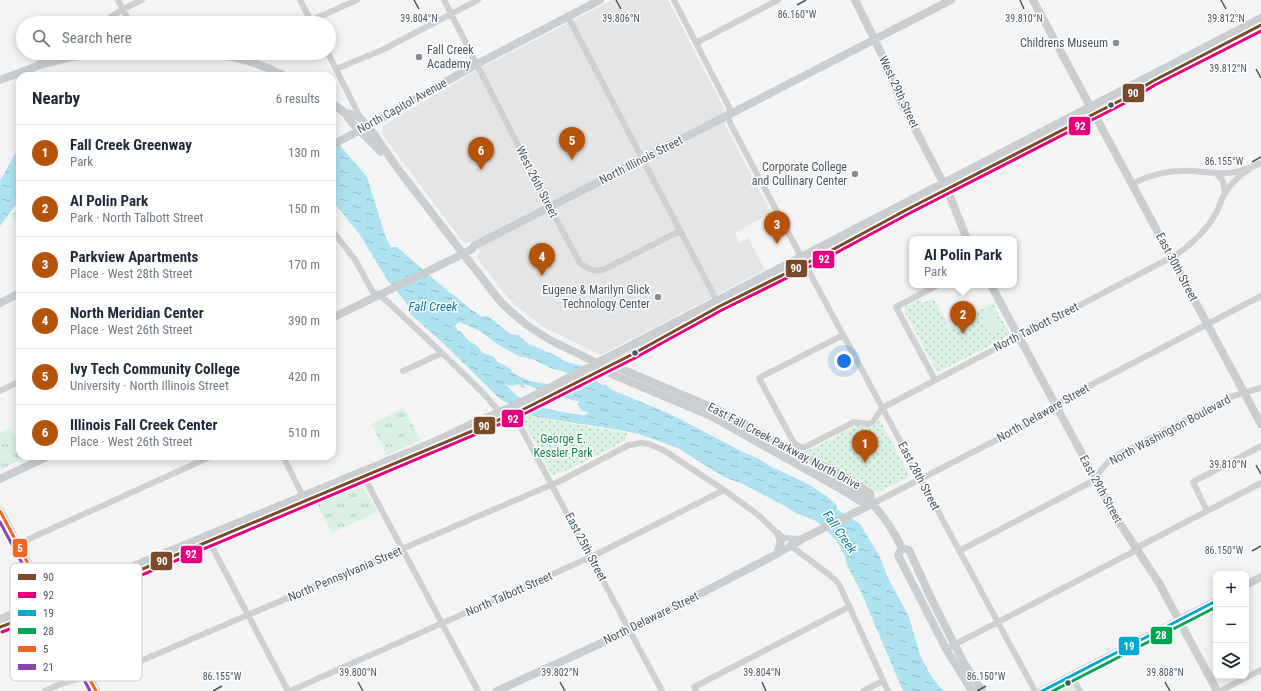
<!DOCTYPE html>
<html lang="en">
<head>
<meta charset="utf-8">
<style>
  body { margin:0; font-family:"Roboto Condensed",sans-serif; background:#f6f6f7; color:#1f2937 }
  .controls { position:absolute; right:12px; bottom:12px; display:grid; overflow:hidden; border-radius:8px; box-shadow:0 2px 10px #0003 }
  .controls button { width:36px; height:36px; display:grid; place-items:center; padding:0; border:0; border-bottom:1px solid #e0e1e3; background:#fff; color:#1f2937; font:20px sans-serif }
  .you { position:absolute; left:844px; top:361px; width:14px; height:14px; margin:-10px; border:3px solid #fff; border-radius:50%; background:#1a73e8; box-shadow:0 0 0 6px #1a73e833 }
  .badge { display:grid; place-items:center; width:26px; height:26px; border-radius:50%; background:#b45309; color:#fff; font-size:13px; font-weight:700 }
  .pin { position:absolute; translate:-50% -33px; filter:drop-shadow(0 1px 2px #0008) }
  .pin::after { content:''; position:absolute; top:21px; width:14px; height:12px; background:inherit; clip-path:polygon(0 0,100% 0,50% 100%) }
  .popup { position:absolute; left:909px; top:236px; width:108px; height:52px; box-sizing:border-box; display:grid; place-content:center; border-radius:8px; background:#fff; filter:drop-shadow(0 1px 3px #0005); font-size:13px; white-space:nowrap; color:#747a83 }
  .popup b { font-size:15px; color:#1f2937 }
  .popup::after { content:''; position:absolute; left:50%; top:100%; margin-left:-8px; border:8px solid transparent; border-top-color:#fff }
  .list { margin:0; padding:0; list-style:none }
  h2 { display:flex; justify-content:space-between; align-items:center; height:52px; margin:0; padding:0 16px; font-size:17px }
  h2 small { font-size:13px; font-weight:400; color:#747a83 }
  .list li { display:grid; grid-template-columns:26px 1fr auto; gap:12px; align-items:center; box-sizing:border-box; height:56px; padding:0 16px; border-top:1px solid #e0e1e3 }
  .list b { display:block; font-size:15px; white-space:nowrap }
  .list p { margin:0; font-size:13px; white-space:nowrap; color:#747a83 }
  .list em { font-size:13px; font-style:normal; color:#747a83 }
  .icon { flex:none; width:22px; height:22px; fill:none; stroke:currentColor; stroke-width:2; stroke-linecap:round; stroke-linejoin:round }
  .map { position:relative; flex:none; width:1261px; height:691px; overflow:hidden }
  .search { position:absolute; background:#fff; box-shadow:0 2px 10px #0003; left:16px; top:16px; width:320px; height:44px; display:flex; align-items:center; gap:10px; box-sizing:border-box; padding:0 14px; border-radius:22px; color:#747a83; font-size:15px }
  .panel { position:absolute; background:#fff; box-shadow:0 2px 10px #0003; left:16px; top:72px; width:320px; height:388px; border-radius:12px }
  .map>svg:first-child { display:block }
  .education { fill:#e6e5e6 }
  .grass { fill:url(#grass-tufts) }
  .park { fill:url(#park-dots) }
  .garden { fill:#d9f2e3 }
  .water { fill:url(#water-ripples); fill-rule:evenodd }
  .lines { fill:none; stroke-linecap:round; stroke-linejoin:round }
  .minor { stroke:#ced0d2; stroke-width:6 }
  .major { stroke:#caced1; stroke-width:8 }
  .bus-1-casing { stroke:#fff; stroke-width:6 }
  .bus-2-casing { stroke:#fff; stroke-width:6 }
  .bus-3-casing { stroke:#fff; stroke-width:6 }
  .bus-4-casing { stroke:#fff; stroke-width:6 }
  .bus-5-casing { stroke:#fff; stroke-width:6 }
  .bus-6-casing { stroke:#fff; stroke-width:6 }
  .bus-1 { stroke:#7a4b2a; stroke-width:3 }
  .bus-2 { stroke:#e5007d; stroke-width:3 }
  .bus-3 { stroke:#00a9ce; stroke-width:3 }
  .bus-4 { stroke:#00a651; stroke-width:3 }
  .bus-5 { stroke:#f26522; stroke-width:3 }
  .bus-6 { stroke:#8e44ad; stroke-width:3 }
  .ticks { fill:none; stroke:#4a5661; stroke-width:1.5 }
  .poi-dot { fill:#868d94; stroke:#fff; stroke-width:1.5 }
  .bus-dot { fill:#4a5661; stroke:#fff; stroke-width:1.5 }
  .labels { text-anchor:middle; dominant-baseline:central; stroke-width:3; stroke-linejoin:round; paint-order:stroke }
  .poi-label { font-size:12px; fill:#4a5661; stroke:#fff; text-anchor:end }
  .street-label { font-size:12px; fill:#4a5661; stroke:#fff }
  .park-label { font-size:12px; fill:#17864f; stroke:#fff }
  .water-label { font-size:13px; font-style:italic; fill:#0c7c9b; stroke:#fff }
  .key { fill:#fff; stroke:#c9ccd0; stroke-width:1 }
  .key-label { font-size:11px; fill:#4a5661 }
  .ticks-label { font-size:10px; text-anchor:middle; fill:#4a5661; stroke:#fff; stroke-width:3; stroke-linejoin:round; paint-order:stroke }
  .line-badge { stroke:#fff; stroke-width:1.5 }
  .badge-label { font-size:11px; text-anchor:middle; font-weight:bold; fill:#fff }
</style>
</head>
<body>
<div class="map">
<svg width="1261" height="691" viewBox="0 0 1261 691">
  <defs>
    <pattern id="grass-tufts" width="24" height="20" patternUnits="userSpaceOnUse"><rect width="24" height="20" fill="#d9f2e3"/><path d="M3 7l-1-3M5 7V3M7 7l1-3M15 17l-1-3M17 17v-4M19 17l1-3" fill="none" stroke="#b2c7bb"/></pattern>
    <pattern id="park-dots" width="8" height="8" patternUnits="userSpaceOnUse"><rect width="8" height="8" fill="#d9f2e3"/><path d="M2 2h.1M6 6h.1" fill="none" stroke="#b2c7bb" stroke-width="1.8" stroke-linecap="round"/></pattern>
    <pattern id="water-ripples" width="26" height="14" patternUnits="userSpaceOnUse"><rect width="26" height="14" fill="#aee2f0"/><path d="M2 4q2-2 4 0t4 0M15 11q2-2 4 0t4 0" fill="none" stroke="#90bac6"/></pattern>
  </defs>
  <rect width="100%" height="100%" fill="#f4f4f4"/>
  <path class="education" d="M612 0H668L724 109 726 127 771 213 735 233 739 243 748 238 765 270 601 355 545 328 514 304 501 289 477 258V255L480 252 470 241 467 243 463 242 382 134 383 126 475 71Z"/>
  <path class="grass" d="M404 408 421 440 387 455 371 424Z
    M10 427 20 447V456H25V457L0 470V433Z
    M361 484 378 512 332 533 316 502Z
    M1072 682 1076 691H1056Z"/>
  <path class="park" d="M20 207V232L12 215Z
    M933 298 949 327 993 303 1010 335 940 371 936 370 904 310 906 306 921 299 923 303Z
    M527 414 534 417 627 433 625 441 572 468 554 475 551 473 524 422V418Z
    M880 420 909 475 908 477 878 492 855 477 802 452 817 447 856 425 872 427Z"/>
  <path class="garden" d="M992 309 1002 327 991 333 981 315Z"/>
  <path class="water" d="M332 136 367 177 385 235 391 247H397L450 293 454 295 469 308 482 317 488 316 510 334 518 335 529 344 561 358 563 361 582 366 597 378V381L602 385H606L610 389 670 414 743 452 759 459 770 466 808 484 825 495 836 504 837 509 860 524 880 557 887 576 909 617 920 655 931 676 943 691H903L861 592 847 565 845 556 836 540 823 527 816 521 796 513 785 506 743 484 724 477 678 448 639 434 625 431 532 416 530 414 500 399 443 343 409 313 408 305 388 281 360 235 332 200ZM459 322 480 331 497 344 519 356 535 360 538 362 551 368 565 372 572 377 584 388 582 390C572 391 564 387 554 385 541 383 527 382 515 374 512 373 511 369 509 368 503 363 498 365 494 357L483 353 476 345 469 341 460 331H458L455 326ZM505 384 512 386 519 384 522 388H525L524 384 559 397 581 402 577 403 581 410 589 413 585 415C563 413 538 409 519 397 514 394 510 388 505 384Z
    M20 145V199L0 226V181Z"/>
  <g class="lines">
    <path class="minor" d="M118 0 130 23
      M300 0 312 23
      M444 0 547 202 580 263C587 269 594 272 603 270L680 231
      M674 0 729 107C731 114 727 118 731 125L813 279 1035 691
      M568 17 717 301
      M102 23 123 9 142 0
      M305 23 357 0
      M696 43 778 0
      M328 53 361 119
      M39 63 55 53
      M336 69 382 50 478 0
      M1216 173 1223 181 1225 193
      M1132 184C1151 174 1171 170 1192 171 1204 172 1216 174 1229 173 1240 172 1250 168 1261 163
      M332 230 356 261 372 291 388 302 442 353 483 393 497 409 518 422 662 691
      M843 335 759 378 794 443 800 447H805L854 422 868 424 873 422 882 408 1176 255C1192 244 1205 232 1215 215 1219 208 1221 200 1225 193 1231 183 1240 175 1249 169
      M403 371 442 353
      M935 380 896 307 938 285
      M0 391 20 381
      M283 456 303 496
      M364 477 478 691
      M872 504 1039 418 1070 396 1261 296
      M1207 511 1193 482 1261 446
      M209 541 288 691
      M18 544 212 456
      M791 546 831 576 839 584 888 691
      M959 551 1089 483C1099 476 1104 463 1114 457L1230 397 1261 388
      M946 649 1131 553 1142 545 1261 483
      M1072 676 1080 691
      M45 691C74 676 100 677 129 666L558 482 629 445 641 443 649 444 665 451 724 490 757 514 778 534 785 538 802 539
      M290 691 591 557 724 490
      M696 691 694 687 849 607
      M863 691 883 681
      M1220 691 1261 670"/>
    <path class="major" d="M855 0 886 63 899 98 949 194 967 239
      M1033 0 1261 424
      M212 53C237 57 262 64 285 76
      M0 80 43 64 87 53
      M332 103 345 113 355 115 361 119 374 134 398 169 468 260 500 301 510 311 528 326 550 340 597 363 612 365 718 410 795 452 848 478 870 493 872 504
      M345 113 352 123 381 152
      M332 145 377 121 477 64 600 0
      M991 285 1117 519 1159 583 1217 691
      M0 303 20 293
      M332 318 463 254 472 249 474 246 951 0
      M600 367 602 369 614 375 711 416 839 488 860 501 872 504
      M822 474C862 486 884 512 902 548
      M0 479 49 456
      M0 511 96 691
      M902 548 909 550 932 600 964 663 982 691
      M902 548 898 555 946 649 972 691
      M777 554 781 541 778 534
      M1246 585 1261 577
      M0 619 107 577 436 441 469 425 514 406 1261 18
      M0 627 40 612 522 410 631 355 668 334 720 306 819 257 908 209 984 171 1125 98 1153 81 1261 25
      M497 691 630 630 777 554 802 539 872 504
      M1042 691 1216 601"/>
    <defs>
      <path id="bus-1" d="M0 627 40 612 522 410 631 355 720 306 819 257 908 209 1125 98 1153 81 1261 25"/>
      <path id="bus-2" d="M2 632 42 617 524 414 633 359 722 310 821 261 910 213 1127 102 1155 85 1261 31"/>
      <path id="bus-3" d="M1042 691 1216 601"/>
      <path id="bus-4" d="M1053 691 1216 607"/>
      <path id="bus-5" d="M0 511 96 691"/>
      <path id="bus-6" d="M0 522 90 691"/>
    </defs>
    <use href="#bus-1" class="bus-1-casing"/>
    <use href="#bus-2" class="bus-2-casing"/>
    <use href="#bus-3" class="bus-3-casing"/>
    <use href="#bus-4" class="bus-4-casing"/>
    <use href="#bus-5" class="bus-5-casing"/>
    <use href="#bus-6" class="bus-6-casing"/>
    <use href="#bus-1" class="bus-1"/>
    <use href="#bus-2" class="bus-2"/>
    <use href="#bus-3" class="bus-3"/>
    <use href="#bus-4" class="bus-4"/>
    <use href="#bus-5" class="bus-5"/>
    <use href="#bus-6" class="bus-6"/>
  </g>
  <path class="ticks" d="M414 0 419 9M616 0 621 9M1020 0 1024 9M1221 0 1226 9M797 5 806 0M1256 69 1261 78M1252 162 1261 157M1256 465 1261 474M1252 551 1261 546M358 682 363 691M560 682 565 691M762 682 766 691M1165 682 1170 691M213 691 222 686M977 691 986 686"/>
  <g class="poi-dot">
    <circle cx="1116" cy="43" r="4"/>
    <circle cx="419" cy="57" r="4"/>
    <circle cx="855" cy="174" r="4"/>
    <circle cx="658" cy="297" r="4"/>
  </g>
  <g class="bus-dot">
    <circle cx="1111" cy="105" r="3.5"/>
    <circle cx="635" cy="353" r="3.5"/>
    <circle cx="1068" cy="683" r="3.5"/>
  </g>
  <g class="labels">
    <g class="poi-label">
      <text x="1108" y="43">Childrens Museum</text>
      <text x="427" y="50" text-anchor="start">Fall Creek<tspan x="427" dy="14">Academy</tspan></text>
      <text x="847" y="167">Corporate College<tspan x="847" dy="14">and Cullinary Center</tspan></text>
      <text x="650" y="290">Eugene &amp; Marilyn Glick<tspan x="650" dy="14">Technology Center</tspan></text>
    </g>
    <g class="street-label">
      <text transform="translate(899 92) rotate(65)">West 29th Street</text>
      <text transform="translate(402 106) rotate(-29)">North Capitol Avenue</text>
      <text transform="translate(641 160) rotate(-27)">North Illinois Street</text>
      <text transform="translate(537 182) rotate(63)">West 26th Street</text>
      <text transform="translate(1177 267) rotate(62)">East 30th Street</text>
      <text transform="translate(1036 327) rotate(-27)">North Talbott Street</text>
      <text transform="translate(1043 413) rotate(-30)">North Delaware Street</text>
      <text transform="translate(1170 430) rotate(-28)">North Washington Boulevard</text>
      <text transform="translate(784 446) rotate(28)">East Fall Creek Parkway, North Drive</text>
      <text transform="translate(919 476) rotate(62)">East 28th Street</text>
      <text transform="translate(1101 489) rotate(61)">East 29th Street</text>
      <text transform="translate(586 547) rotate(62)">East 25th Street</text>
      <text transform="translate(345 574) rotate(-23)">North Pennsylvania Street</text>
      <text transform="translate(509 594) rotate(-24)">North Talbott Street</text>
      <text transform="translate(651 618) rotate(-26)">North Delaware Street</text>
    </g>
    <g class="park-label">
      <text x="563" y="439">George E.<tspan x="563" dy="14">Kessler Park</tspan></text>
    </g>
    <g class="water-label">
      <text x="433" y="306">Fall Creek</text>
      <text transform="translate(840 532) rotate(55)">Fall Creek</text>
    </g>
  </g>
  <rect x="10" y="563" width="132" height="118" rx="6" class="key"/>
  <rect x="18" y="574" width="18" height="6" fill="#7a4b2a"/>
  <rect x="18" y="592" width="18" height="6" fill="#e5007d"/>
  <rect x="18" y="610" width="18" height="6" fill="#00a9ce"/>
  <rect x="18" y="628" width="18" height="6" fill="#00a651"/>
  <rect x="18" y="646" width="18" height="6" fill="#f26522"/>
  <rect x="18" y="664" width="18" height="6" fill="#8e44ad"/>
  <g class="key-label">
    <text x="43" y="581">90</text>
    <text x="43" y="599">92</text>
    <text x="43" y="617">19</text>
    <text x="43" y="635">28</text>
    <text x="43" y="653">5</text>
    <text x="43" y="671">21</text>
  </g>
  <g class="ticks-label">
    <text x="797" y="18">86.160°W</text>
    <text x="419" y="22">39.804°N</text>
    <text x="621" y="22">39.806°N</text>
    <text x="1024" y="22">39.810°N</text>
    <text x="1226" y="22">39.812°N</text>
    <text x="1228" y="72">39.812°N</text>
    <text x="1224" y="165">86.155°W</text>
    <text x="1228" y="468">39.810°N</text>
    <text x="1224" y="554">86.150°W</text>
    <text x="358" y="676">39.800°N</text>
    <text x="560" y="676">39.802°N</text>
    <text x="762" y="676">39.804°N</text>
    <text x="1165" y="676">39.808°N</text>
    <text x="222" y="680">86.155°W</text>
    <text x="986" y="680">86.150°W</text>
  </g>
  <g class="line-badge">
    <rect x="1122" y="83" width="23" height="20" rx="4" fill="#7a4b2a"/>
    <rect x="1068" y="116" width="23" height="20" rx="4" fill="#e5007d"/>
    <rect x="812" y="250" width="23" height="19" rx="4" fill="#e5007d"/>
    <rect x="785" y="259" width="23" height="19" rx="4" fill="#7a4b2a"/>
    <rect x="501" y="409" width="23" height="19" rx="4" fill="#e5007d"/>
    <rect x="473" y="416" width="23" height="19" rx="4" fill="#7a4b2a"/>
    <rect x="12" y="538" width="16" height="20" rx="4" fill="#f26522"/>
    <rect x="180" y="545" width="23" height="19" rx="4" fill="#e5007d"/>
    <rect x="150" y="551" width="23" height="20" rx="4" fill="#7a4b2a"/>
    <rect x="1150" y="626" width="23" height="19" rx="4" fill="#00a651"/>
    <rect x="1118" y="636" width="22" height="20" rx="4" fill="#00a9ce"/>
  </g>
  <g class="badge-label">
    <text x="1133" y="97">90</text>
    <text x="1080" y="130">92</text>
    <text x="824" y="263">92</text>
    <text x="796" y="272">90</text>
    <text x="513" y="423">92</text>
    <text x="484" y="430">90</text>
    <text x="20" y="552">5</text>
    <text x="191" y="558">92</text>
    <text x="162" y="565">90</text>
    <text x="1161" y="639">28</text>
    <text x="1129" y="650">19</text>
  </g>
</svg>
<div class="controls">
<button>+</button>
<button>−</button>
<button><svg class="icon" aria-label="layers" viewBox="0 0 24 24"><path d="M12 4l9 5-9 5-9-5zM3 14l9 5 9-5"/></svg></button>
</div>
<div class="you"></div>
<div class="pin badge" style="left:865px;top:463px">1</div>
<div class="pin badge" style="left:963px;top:334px">2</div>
<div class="popup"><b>Al Polin Park</b>Park</div>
<div class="pin badge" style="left:777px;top:244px">3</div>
<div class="pin badge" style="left:542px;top:276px">4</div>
<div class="pin badge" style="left:572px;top:160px">5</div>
<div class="pin badge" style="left:481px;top:170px">6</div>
<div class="search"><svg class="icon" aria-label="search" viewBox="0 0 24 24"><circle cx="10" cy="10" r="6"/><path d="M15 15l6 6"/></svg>Search here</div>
<section class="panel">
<h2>Nearby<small>6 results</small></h2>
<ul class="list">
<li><span class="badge">1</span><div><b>Fall Creek Greenway</b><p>Park</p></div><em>130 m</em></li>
<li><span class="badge">2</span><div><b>Al Polin Park</b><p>Park · North Talbott Street</p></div><em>150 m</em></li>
<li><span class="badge">3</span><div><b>Parkview Apartments</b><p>Place · West 28th Street</p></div><em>170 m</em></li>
<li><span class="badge">4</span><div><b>North Meridian Center</b><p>Place · West 26th Street</p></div><em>390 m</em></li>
<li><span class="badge">5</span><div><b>Ivy Tech Community College</b><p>University · North Illinois Street</p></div><em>420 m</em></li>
<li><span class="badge">6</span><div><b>Illinois Fall Creek Center</b><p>Place · West 26th Street</p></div><em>510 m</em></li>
</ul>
</section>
</div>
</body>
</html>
